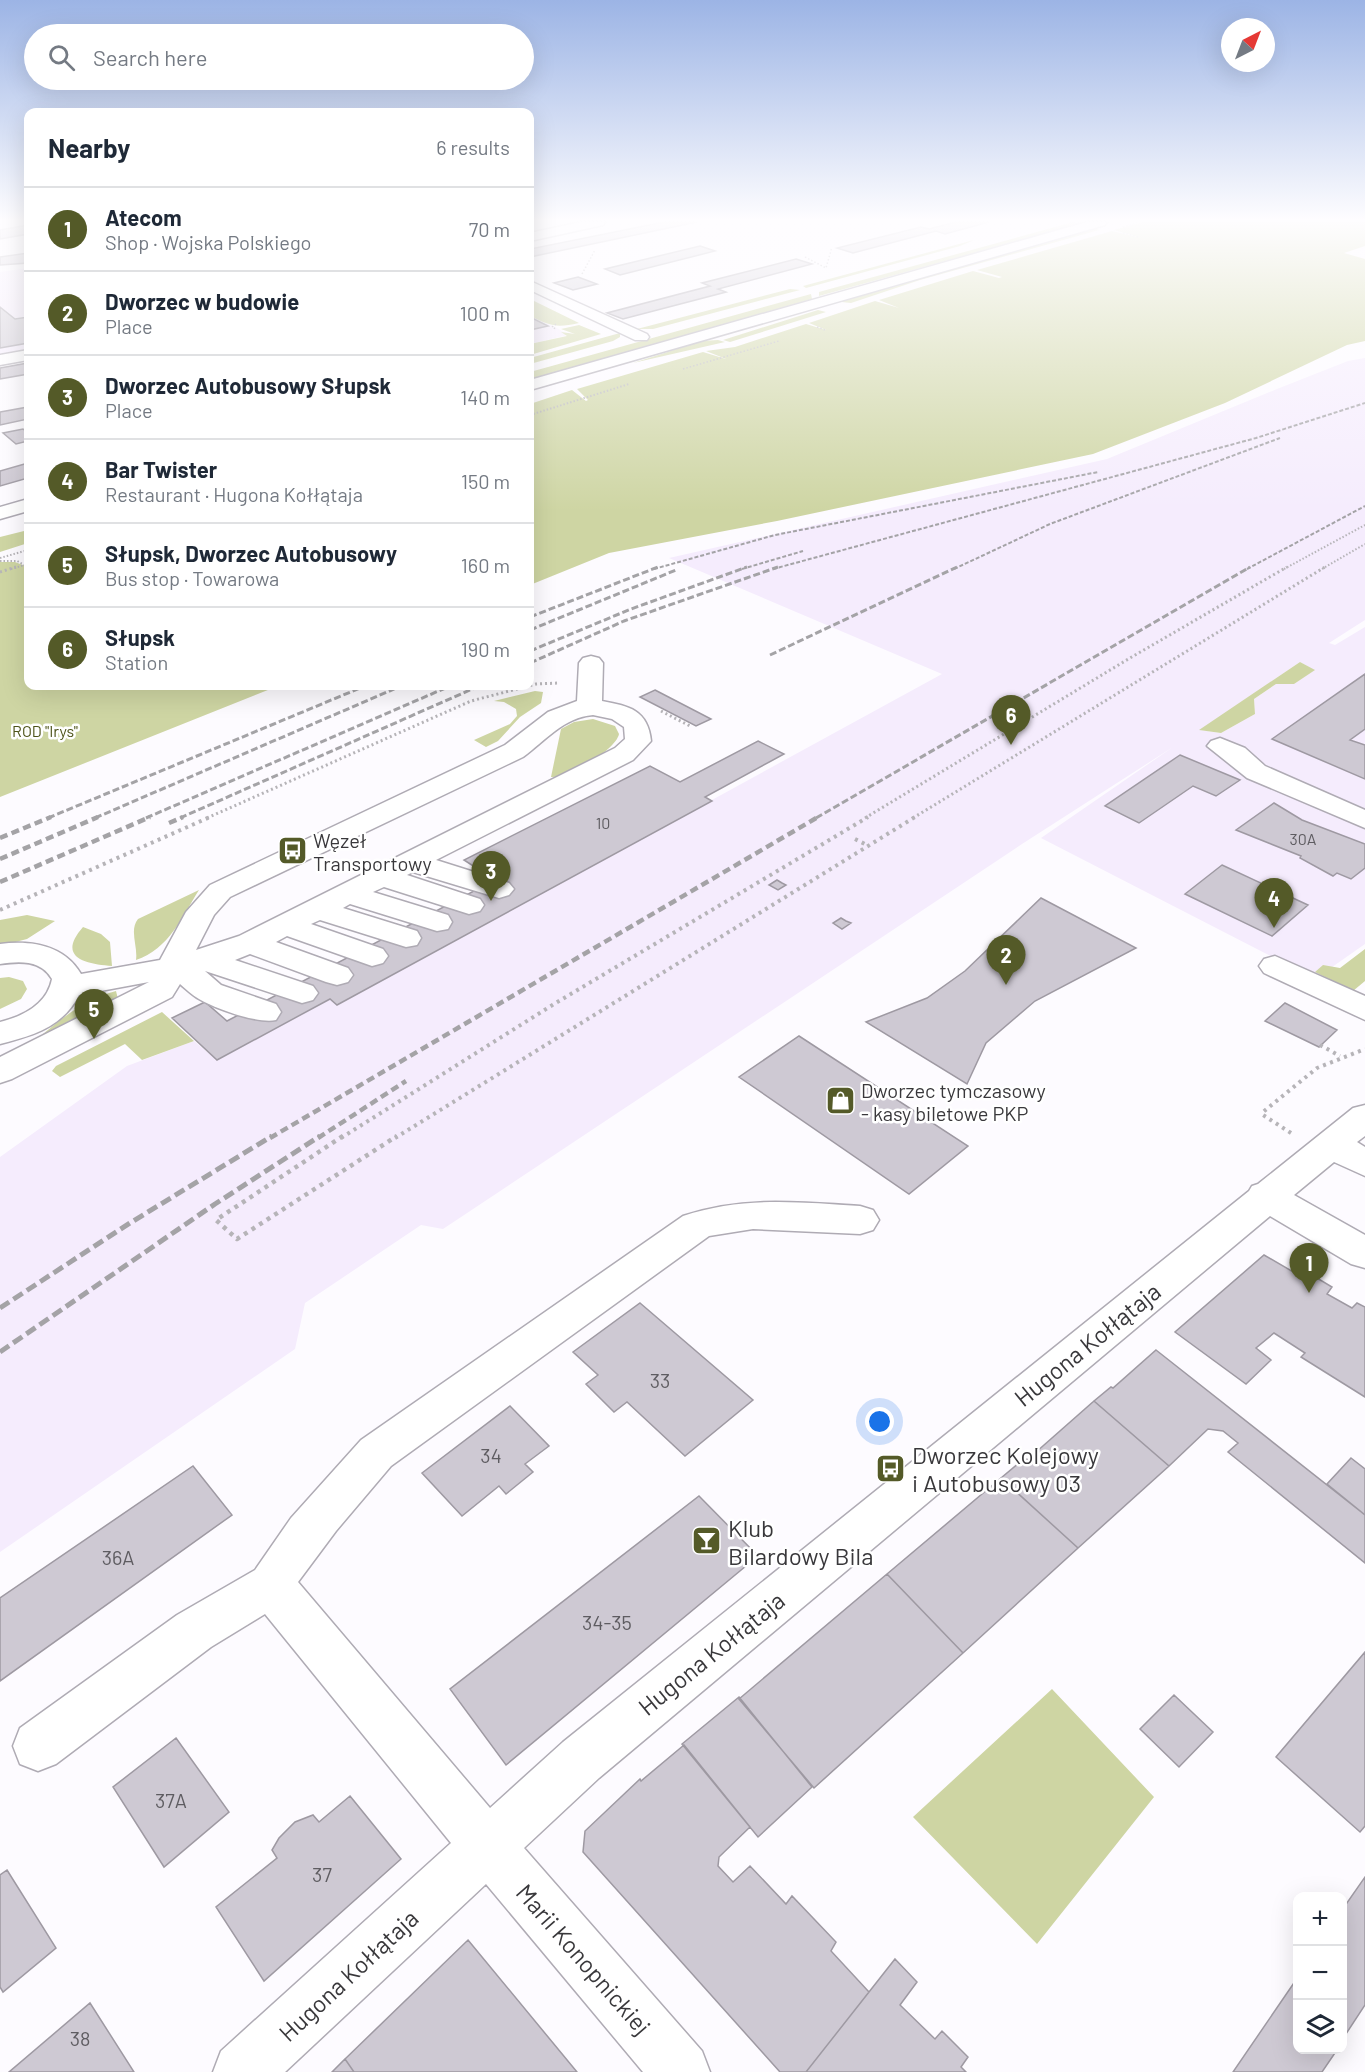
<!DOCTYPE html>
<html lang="en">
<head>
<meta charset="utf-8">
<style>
  body { margin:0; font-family:Barlow,sans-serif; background:#f2f2f3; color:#1f2937 }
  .controls { position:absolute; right:18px; bottom:18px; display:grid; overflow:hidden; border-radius:12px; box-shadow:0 6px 24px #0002 }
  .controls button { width:54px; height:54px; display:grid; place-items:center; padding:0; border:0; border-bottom:2px solid #e0e1e3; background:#fff; color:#1f2937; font:30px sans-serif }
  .compass { position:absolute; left:1221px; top:18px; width:54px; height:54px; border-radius:50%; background:#fff; box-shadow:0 6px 24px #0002; rotate:42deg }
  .you { position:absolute; left:880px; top:1422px; width:21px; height:21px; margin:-15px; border:4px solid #fff; border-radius:50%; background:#1a73e8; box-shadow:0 0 0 9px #1a73e833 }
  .badge { display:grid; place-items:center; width:39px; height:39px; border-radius:50%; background:#545a28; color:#fff; font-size:20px; font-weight:700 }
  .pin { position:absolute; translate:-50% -50px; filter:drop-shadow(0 2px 3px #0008) }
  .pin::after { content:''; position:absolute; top:32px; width:21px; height:18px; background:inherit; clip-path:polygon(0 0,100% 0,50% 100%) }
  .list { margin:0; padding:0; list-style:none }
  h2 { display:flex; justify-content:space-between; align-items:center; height:78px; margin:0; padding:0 24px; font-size:26px }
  h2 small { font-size:20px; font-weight:400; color:#747a83 }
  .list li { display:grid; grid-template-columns:39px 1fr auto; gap:18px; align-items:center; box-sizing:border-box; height:84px; padding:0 24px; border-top:2px solid #e0e1e3 }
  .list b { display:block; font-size:22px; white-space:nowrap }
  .list p { margin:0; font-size:20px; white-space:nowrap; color:#747a83 }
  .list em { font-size:20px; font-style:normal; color:#747a83 }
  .icon { flex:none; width:33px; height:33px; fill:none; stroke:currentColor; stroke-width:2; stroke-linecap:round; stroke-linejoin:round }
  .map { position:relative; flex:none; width:1365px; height:2072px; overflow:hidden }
  .search { position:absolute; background:#fff; box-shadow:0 6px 24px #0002; left:24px; top:24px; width:510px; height:66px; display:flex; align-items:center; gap:15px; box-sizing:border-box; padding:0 21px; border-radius:33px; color:#747a83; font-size:22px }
  .panel { position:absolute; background:#fff; box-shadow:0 6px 24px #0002; left:24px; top:108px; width:510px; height:582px; border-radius:12px }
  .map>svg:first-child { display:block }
  .built { fill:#f5ecfd; fill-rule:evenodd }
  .green { fill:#ced5a3 }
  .building { fill:#cec9d3; stroke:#9e99a2; stroke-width:1.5 }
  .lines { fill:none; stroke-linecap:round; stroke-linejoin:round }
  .minor-casing { stroke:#afabb4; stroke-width:3 }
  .path-far4 { stroke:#b6b4b8; stroke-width:1.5; stroke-dasharray:1.5 2; stroke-linecap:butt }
  .path-far3 { stroke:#b6b4b8; stroke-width:2; stroke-dasharray:1.5 2; stroke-linecap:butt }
  .path-far2 { stroke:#b6b4b8; stroke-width:3; stroke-dasharray:2 3; stroke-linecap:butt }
  .path-far1 { stroke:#b6b4b8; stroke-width:4; stroke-dasharray:3 4.5; stroke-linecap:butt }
  .path { stroke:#b6b4b8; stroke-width:4.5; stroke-dasharray:4 5; stroke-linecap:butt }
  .minor { fill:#fff; fill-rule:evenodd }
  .rail-far3 { stroke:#a4a3a6; stroke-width:2; stroke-dasharray:4 2; stroke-linecap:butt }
  .rail-far2 { stroke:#a4a3a6; stroke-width:3; stroke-dasharray:7 3; stroke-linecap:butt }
  .rail-far1 { stroke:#a4a3a6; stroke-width:4.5; stroke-dasharray:8 4.5; stroke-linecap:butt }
  .rail { stroke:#a4a3a6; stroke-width:5; stroke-dasharray:11 5; stroke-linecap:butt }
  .labels { text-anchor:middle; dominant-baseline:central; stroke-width:5; stroke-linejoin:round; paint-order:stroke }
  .far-park-label { font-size:16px; fill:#4c5218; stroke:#fff }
  .number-label { font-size:16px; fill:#5e5c61 }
  .poi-label { font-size:20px; fill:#39383b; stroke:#fff; text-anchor:start }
  .near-number-label { font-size:20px; fill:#5e5c61 }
  .near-street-label { font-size:24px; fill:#39383b; stroke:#fff }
  .near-poi-label { font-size:24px; fill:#39383b; stroke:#fff; text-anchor:start }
</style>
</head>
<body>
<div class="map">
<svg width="1365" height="2072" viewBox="0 0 1365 2072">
  <rect width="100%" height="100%" fill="#fdfbff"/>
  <path class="built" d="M28 268V353L0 358V272Z
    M530 316 557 328 568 335 530 344Z
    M1365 358V620L1329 643 1335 645 1365 627V944L1315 979 1041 838 1173 747 1022 844 443 1229 421 1225 305 1303 295 1349 0 1552V1157L127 1066 194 1041 217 1060 330 999 337 1005 942 674 669 558 1107 459 1277 389 1348 361ZM1300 662 1314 670 1294 684H1276L1254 699 1255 714 1221 733 1200 730Z"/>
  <path class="green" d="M1073 222 1079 224 819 296V292Z
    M1143 222H1365V246L1344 253 1365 259V341L1347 345 1225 403 1093 454 777 521 609 553 530 585V404L572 390 586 401 588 400 577 389 703 352 726 359 706 351 735 347 806 324 826 330 809 323 875 301 899 308 879 300 973 271 999 278 1002 277 977 270 1112 231 1137 237 1114 230Z
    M1092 227 1099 230 920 280 851 303 832 301Z
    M974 240 960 246 806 288 803 286Z
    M790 289 800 290 653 329H637Z
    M811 294 812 299 530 381V372Z
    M530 299 579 323C556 328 551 326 530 316Z
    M818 310 826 312 730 342 723 340Z
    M579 325 601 334 530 355V344L567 336 561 332 575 334 561 329Z
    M620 333V337L613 341 530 364V358Z
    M718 340 725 342 633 363 702 341Z
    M28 530V543L0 552V537Z
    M0 562H15L28 567V686H278L0 797Z
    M1300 662 1315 670 1294 684H1276L1254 699 1255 714 1221 733 1199 730Z
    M535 691 543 692 541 703 520 717 498 741 486 747 474 740 510 724 517 716 516 709 504 702 494 701Z
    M593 719 615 726 619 734C616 750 567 779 551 777L561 729 574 722Z
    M199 890C182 917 169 949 136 960 138 946 129 930 138 919Z
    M27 915 55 921 27 939 0 946V920Z
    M83 927 101 934 110 942 112 966C86 964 56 958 83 927Z
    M1365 949V981L1353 991 1315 972 1323 965 1340 968Z
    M9 977 23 981 27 989 21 999 0 1009V978Z
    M116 991 119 1003 36 1040C62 1018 83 1000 116 991Z
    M162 1012 194 1041 142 1060 125 1044 60 1077 52 1071 56 1066Z
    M1052 1689 1154 1797 1037 1944 913 1817Z"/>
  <path class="building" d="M664 222H697L530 257V249Z
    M956 222H989L945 234 936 231 853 253 837 248 921 227 929 229Z
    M28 225V234L0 239V230Z
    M700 246 715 251 620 275 605 269Z
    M28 253V263L0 265V257Z
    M796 259 812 264 718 289 726 292 623 319 607 313 710 286 702 283Z
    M578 277 597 284 573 290 554 283Z
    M0 307 15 319 28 317V343L0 348Z
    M530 317 548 326 530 330Z
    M28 363V374L0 379V368Z
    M28 407V419L0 425V412Z
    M23 429 28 433V441L16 444 3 433Z
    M28 463V478L0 486V471Z
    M1365 674V729L1350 740 1365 745V779L1272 739Z
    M655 690 711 719 696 726 640 697Z
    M758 741 784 754 705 797 712 801 337 1005 330 999 217 1060 172 1018 205 1002 227 1021 495 880 464 860 650 766 680 782Z
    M1180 755 1240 780 1216 796 1193 786 1139 823 1105 806Z
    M1274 803 1302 820 1365 844V868L1351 879 1337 873 1333 876 1300 858 1301 856 1236 830Z
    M1222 865 1308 905 1272 936 1185 894Z
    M777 880 782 883 786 885 778 890 769 885Z
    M1041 898 1136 948 1035 1001 986 1043 967 1084 866 1022 927 998 965 971Z
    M841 918 846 921 851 923 842 929 833 923Z
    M1285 1003 1337 1030 1319 1047 1265 1021Z
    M799 1036 968 1146 909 1194 739 1077Z
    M1264 1255 1302 1277 1307 1272 1332 1287 1327 1294 1352 1308 1357 1303 1365 1307V1397L1301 1357 1305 1353 1274 1333 1256 1348 1271 1360 1246 1384 1175 1332Z
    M640 1303 753 1400 685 1456 627 1402 614 1412 586 1384 598 1375 573 1352Z
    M1156 1350 1365 1515V1563L1228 1452 1238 1443 1223 1431 1208 1429 1169 1466 1094 1401 1111 1387 1113 1388Z
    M1094 1401 1169 1466 1078 1548 1001 1478 1025 1458 1027 1460Z
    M510 1406 549 1446 525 1464 533 1472 506 1494 499 1486 462 1516 422 1473Z
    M1351 1458 1365 1469V1515L1327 1484Z
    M193 1466 232 1515 0 1681V1598Z
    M1001 1478 1078 1548 963 1653 887 1574Z
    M699 1496 758 1556 506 1765 450 1689Z
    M887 1574 963 1653 814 1788 739 1699Z
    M1365 1652V1826L1360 1832 1276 1757Z
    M1174 1695 1213 1732 1179 1767 1140 1729Z
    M739 1697 812 1787 758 1837 682 1744Z
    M176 1738 229 1812 164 1867 113 1787Z
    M684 1745 750 1827 719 1857 718 1866 733 1882 750 1866 786 1904 792 1896 836 1942 831 1951 869 1992 806 2072H780L583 1852 585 1831 640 1779 641 1781Z
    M350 1796 401 1859 264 1981 216 1907 277 1858 272 1850 279 1838 295 1822 313 1815 319 1822Z
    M7 1870 56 1948 3 1992 0 1987V1875Z
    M1365 1877V2005L1342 2040V1910Z
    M468 1940 577 2072H354L345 2059Z
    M895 1959 917 1982 900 2005 935 2039 942 2031 968 2057 961 2067 966 2072H806Z
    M1298 1977V2050H1337L1322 2072H1233Z
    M90 2003 134 2072H9Z
    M345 2059 354 2072H332Z"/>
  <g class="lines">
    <defs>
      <path id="minor" d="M581 222H605L603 225 530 241V233Z
        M1087 222H1107L1105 225 530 390V380Z
        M530 281 647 334 649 337 647 340H635L530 290Z
        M28 350V360L0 365V355Z
        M28 499V511L0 519V507Z
        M591 656 599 658 603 663 602 701C629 706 648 710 651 741L633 760 436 860 509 883 514 889 509 895 499 898 413 872 407 875 480 899 484 905 480 911 469 914 384 887 373 892 448 915 452 922 448 929 437 931 350 904 343 908 417 931 421 938 417 945 406 947 320 920 311 924 383 949 388 956 383 963 372 966 287 936 276 942 348 968 353 975 348 982 337 985 326 982 250 954 235 960 313 986 318 993 313 1000 302 1003 205 971 221 985 276 1004 281 1012 276 1020C258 1024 216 1009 199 999 192 995 186 989 180 984L172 997 12 1079 0 1083V1057L149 982 79 995C63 1027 32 1036 0 1044V1022C24 1016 47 1004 52 979 41 960 20 961 0 964V944C31 940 64 945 81 974L160 960 186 912 210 885 505 745 548 712 577 701 579 663 583 658ZM593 715 612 719 624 727 625 739 615 748 239 936 196 950 214 915 230 897 523 757C545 741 564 717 593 715Z
        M1220 738 1245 748 1265 766 1365 810V828L1247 778 1207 746 1211 741Z
        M1275 956 1365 996V1020L1264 973 1259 966 1264 959Z
        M1365 1105V1136L1357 1142 1365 1147V1176L1334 1162 1294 1195 1365 1235V1268L1351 1264 1270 1216 599 1778 524 1848 702 2051 710 2072H643L486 1884 285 2072H213L221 2051 451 1843 265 1614 211 1647 56 1764 38 1771 20 1764 13 1746 20 1728 177 1615 255 1570 291 1518 361 1440 683 1216C742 1196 799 1202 860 1206L873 1210 879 1220 873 1230 860 1234 753 1229 709 1236 391 1466 336 1531 298 1582 490 1808 563 1742 1249 1191 1252 1186 1258 1184 1353 1108Z"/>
    </defs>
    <use href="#minor" class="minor-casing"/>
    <path class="path-far4" d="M1123 227 1139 222
      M1123 233 1138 237
      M805 257 826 268 832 247
      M582 274 595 250
      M556 324 552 327 556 329
      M817 327 825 330
      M683 369 779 341"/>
    <path class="path-far3" d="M530 415 629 384
      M0 558 28 550
      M0 561H17L28 567
      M11 569 28 564
      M1284 569 1365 525
      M1322 569 1365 544"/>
    <path class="path-far2" d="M0 572 16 567
      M661 711 692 727
      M207 818 471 701 536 684 559 683
      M865 818 1130 658 1287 567
      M913 818 1325 567"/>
    <path class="path-far1" d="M855 839 867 845
      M0 910 210 817
      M1320 1045 1340 1056
      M1291 1133 1263 1115V1112L1317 1068 1365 1049
      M341 1138 554 1004 868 817
      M395 1138 915 817"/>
    <path class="path" d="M343 1136 216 1220 237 1239 397 1136"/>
    <use href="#minor" class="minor"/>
    <path class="rail-far3" d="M654 569 775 535 1098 472
      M742 569 803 551
      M773 569 1256 438 1365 403
      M954 569 1050 524 1280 438
      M1247 569 1365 506"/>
    <path class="rail-far2" d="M530 617 658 567
      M530 630 676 570
      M530 651 631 609 747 567
      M770 655 957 567
      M530 663 624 621 778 567
      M48 818 365 686
      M95 818 401 686
      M146 818 450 686
      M180 818 479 686
      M816 818 1250 567"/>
    <path class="rail-far1" d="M169 823 183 817
      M0 838 51 817
      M0 859 98 817
      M0 882 150 817
      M270 1138 818 817
      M318 1138 406 1081"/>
    <path class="rail" d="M0 1308 130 1223 272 1136
      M0 1352 215 1204 320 1136"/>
  </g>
  <linearGradient id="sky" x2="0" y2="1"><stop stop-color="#9cb4e5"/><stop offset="0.43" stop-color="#fefdff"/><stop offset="1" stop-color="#fefdff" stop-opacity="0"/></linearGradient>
  <rect width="1365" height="512" fill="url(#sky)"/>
  <defs>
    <symbol id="bus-square" viewBox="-11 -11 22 22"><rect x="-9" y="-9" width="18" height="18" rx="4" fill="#545a28" stroke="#fff"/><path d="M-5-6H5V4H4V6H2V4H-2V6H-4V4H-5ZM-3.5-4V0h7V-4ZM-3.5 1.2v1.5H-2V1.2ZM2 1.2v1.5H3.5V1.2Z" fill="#fff"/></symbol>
    <symbol id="shop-square" viewBox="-11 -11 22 22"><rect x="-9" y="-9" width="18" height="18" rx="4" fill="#545a28" stroke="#fff"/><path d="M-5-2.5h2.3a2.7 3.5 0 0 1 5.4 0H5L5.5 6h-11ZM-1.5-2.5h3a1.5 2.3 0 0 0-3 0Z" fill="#fff"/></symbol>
    <symbol id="bar-square" viewBox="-11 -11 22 22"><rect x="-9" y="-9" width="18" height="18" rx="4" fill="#545a28" stroke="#fff"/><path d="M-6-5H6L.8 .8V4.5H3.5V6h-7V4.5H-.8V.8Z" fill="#fff"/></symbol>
  </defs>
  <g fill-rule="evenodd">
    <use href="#bus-square" x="276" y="834" width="33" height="33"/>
    <use href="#shop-square" x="824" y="1084" width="33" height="33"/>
    <use href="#bus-square" x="874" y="1452" width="33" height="33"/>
    <use href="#bar-square" x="690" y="1524" width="33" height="33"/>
  </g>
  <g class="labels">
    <g class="far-park-label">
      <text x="45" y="730">ROD "Irys"</text>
    </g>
    <g class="number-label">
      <text x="603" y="822">10</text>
      <text x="1303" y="838">30A</text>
    </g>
    <g class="poi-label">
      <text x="313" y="840">Węzeł<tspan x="313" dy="23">Transportowy</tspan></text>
      <text x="861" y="1090">Dworzec tymczasowy<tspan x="861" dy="23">- kasy biletowe PKP</tspan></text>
    </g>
    <g class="near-number-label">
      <text x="660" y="1380">33</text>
      <text x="491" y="1455">34</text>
      <text x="118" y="1557">36A</text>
      <text x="607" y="1622">34-35</text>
      <text x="171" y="1800">37A</text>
      <text x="322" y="1874">37</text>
      <text x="80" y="2038">38</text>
    </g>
    <g class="near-street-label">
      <text transform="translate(1087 1344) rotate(-39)">Hugona Kołłątaja</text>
      <text transform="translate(711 1653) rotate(-39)">Hugona Kołłątaja</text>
      <text transform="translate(584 1959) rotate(49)">Marii Konopnickiej</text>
      <text transform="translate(348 1975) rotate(-43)">Hugona Kołłątaja</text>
    </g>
    <g class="near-poi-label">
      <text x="912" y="1454">Dworzec Kolejowy<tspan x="912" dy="28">i Autobusowy 03</tspan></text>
      <text x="728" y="1527">Klub<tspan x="728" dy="28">Bilardowy Bila</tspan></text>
    </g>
  </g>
</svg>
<div class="controls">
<button>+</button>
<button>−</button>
<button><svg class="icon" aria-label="layers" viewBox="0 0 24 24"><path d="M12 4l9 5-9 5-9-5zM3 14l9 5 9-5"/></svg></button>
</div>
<svg class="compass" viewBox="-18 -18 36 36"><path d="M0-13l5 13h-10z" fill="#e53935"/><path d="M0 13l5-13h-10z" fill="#747a83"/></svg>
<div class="you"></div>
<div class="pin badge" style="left:1309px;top:1293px">1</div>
<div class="pin badge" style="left:1006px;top:985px">2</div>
<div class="pin badge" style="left:491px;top:901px">3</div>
<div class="pin badge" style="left:1274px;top:928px">4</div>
<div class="pin badge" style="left:94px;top:1039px">5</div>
<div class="pin badge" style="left:1011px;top:745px">6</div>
<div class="search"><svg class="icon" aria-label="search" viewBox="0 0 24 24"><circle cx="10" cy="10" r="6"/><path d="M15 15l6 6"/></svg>Search here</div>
<section class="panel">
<h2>Nearby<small>6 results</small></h2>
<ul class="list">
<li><span class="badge">1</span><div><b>Atecom</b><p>Shop · Wojska Polskiego</p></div><em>70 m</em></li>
<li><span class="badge">2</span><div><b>Dworzec w budowie</b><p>Place</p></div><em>100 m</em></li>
<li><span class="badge">3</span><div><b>Dworzec Autobusowy Słupsk</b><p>Place</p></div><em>140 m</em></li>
<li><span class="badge">4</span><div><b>Bar Twister</b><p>Restaurant · Hugona Kołłątaja</p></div><em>150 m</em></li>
<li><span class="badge">5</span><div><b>Słupsk, Dworzec Autobusowy</b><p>Bus stop · Towarowa</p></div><em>160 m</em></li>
<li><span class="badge">6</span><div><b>Słupsk</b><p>Station</p></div><em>190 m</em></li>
</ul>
</section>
</div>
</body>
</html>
